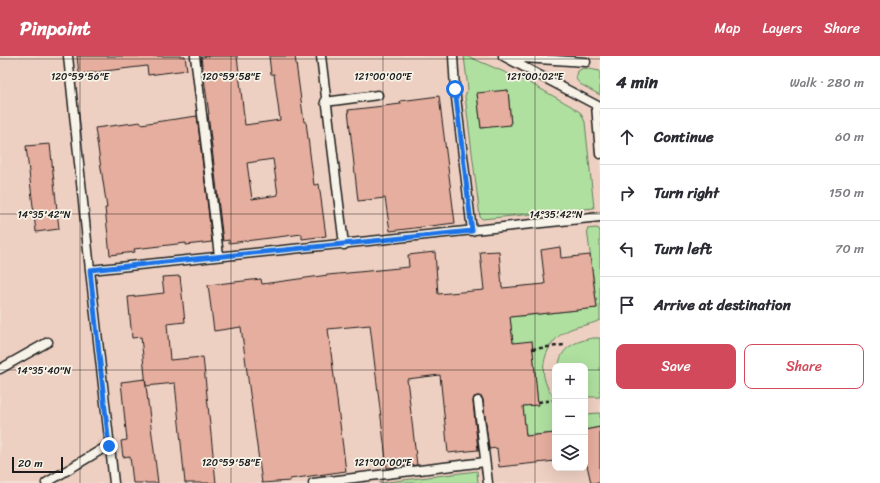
<!DOCTYPE html>
<html lang="en">
<head>
<meta charset="utf-8">
<style>
  body { margin:0; font-family:Sriracha,sans-serif; background:#f2f2f3; color:#2b2b33 }
  .controls { position:absolute; right:12px; bottom:12px; display:grid; overflow:hidden; border-radius:8px; box-shadow:0 4px 16px #0002 }
  .controls button { width:36px; height:36px; display:grid; place-items:center; padding:0; border:0; border-bottom:1px solid #e1e1e2; background:#fff; color:#2b2b33; font:20px sans-serif }
  .scale { position:absolute; left:12px; bottom:10px; width:51px; box-sizing:border-box; padding-left:4px; border:2px solid #1c1c1c; border-top:0; font-size:11px; line-height:14px; white-space:nowrap; color:#1c1c1c; -webkit-text-stroke:3px #f7f3e8; paint-order:stroke }
  .stop { position:absolute; width:12px; height:12px; margin:-9px; border:3px solid #1a73e8; border-radius:50%; background:#fff }
  .stop.end { background:#1a73e8; border-color:#fff; box-shadow:0 1px 4px #0008 }
  .list { margin:0; padding:0; list-style:none }
  h2 { display:flex; justify-content:space-between; align-items:center; height:52px; margin:0; padding:0 16px; font-size:17px }
  h2 small { font-size:13px; font-weight:400; color:#7c7c81 }
  .list li { display:grid; grid-template-columns:26px 1fr auto; gap:12px; align-items:center; box-sizing:border-box; height:56px; padding:0 16px; border-top:1px solid #e1e1e2 }
  .list b { display:block; font-size:15px; white-space:nowrap }
  .list em { font-size:13px; font-style:normal; color:#7c7c81 }
  .actions { display:flex; gap:8px; padding:12px 16px }
  .actions a { flex:1; padding:9px 0; border:1px solid #d1495b; border-radius:8px; text-align:center; font-size:14px; color:#d1495b }
  .actions .main { background:#d1495b; color:#fff }
  .icon { flex:none; width:22px; height:22px; fill:none; stroke:currentColor; stroke-width:2; stroke-linecap:round; stroke-linejoin:round }
  .map { position:relative; flex:none; width:600px; height:427px; overflow:hidden }
  header { display:flex; align-items:center; gap:24px; box-sizing:border-box; height:56px; padding:0 20px; background:#d1495b; color:#fff }
  header strong { font-size:19px }
  nav { display:flex; gap:22px; margin-inline-start:auto; font-size:14px }
  main { display:flex }
  aside { flex:1; background:#fff }
  .map>svg:first-child { display:block }
  .built { fill:#eed0c2; fill-rule:evenodd }
  .green { fill:#afe0a0; stroke:#667e5e; fill-rule:evenodd }
  .building { fill:#e6ae9e; stroke:#1c1c1c; fill-rule:evenodd }
  .lines { fill:none; stroke-linecap:round; stroke-linejoin:round }
  .lane-casing { stroke:#1c1c1c; stroke-width:11 }
  .path { stroke:#1c1c1c; stroke-width:2.5; stroke-dasharray:4 3; stroke-linecap:butt }
  .lane { stroke:#f7f3e8; stroke-width:8 }
  .route { stroke:#1a73e8; stroke-width:5 }
  .ticks { fill:none; stroke:#1c1c1c; stroke-width:1; stroke-opacity:0.45 }
  .ticks-label { font-size:10px; text-anchor:middle; fill:#1c1c1c; stroke:#f7f3e8; stroke-width:3.5; stroke-linejoin:round; paint-order:stroke }
</style>
</head>
<body>
<header>
<strong>Pinpoint</strong>
<nav><a>Map</a><a>Layers</a><a>Share</a></nav>
</header>
<main>
<div class="map">
<svg width="600" height="427" viewBox="0 0 600 427">
  <rect width="100%" height="100%" fill="#f2ded2"/>
  <filter id="ink" filterUnits="userSpaceOnUse"><feTurbulence type="fractalNoise" baseFrequency=".025" numOctaves="2"/><feDisplacementMap in="SourceGraphic" scale="8" xChannelSelector="R" yChannelSelector="G"/><feConvolveMatrix kernelMatrix="1 2 1 2 8 2 1 2 1" color-interpolation-filters="sRGB"/></filter>
  <g filter="url(#ink)">
    <path class="built" d="M0 0H600V427H0ZM555 310H585V412H555Z"/>
    <path class="green" d="M464 0H467L530 27 571 50 581 57 585 66 594 152 482 163 480 161 465 40 468 33ZM508 34 511 68 481 72 477 38Z
      M583 12 600 15V39L580 28 576 23 578 15Z
      M596 172 599 173 600 176V264C589 270 576 269 565 276 547 286 538 311 547 330 549 335 553 339 555 343 557 348 555 370 555 377L526 380 523 350 538 348 532 286 513 287 510 261 597 252 587 173Z
      M593 282H600V341H585V310H559C560 291 577 285 593 282Z
      M600 357V371L585 374V358Z
      M477 415 478 427H379Z"/>
    <path class="building" d="M77 0H185L187 14 148 19 147 10 79 18Z
      M212 0H237L245 69 280 64 274 18H271L269 0H295L304 66H306L314 129 319 128 326 180 302 183V178L229 187V184L223 185 208 58H209L201 1ZM273 103 278 139 252 143 247 107Z
      M508 34 511 69 481 72 477 37Z
      M439 40 455 167 390 175 385 142 358 145 348 54 401 48 400 45Z
      M197 60 212 186 186 189V187L134 193 135 196 110 199 105 152H107L95 72 141 66V68Z
      M50 88 59 173 36 176 26 90Z
      M560 191 561 202 590 199 597 252 510 261 513 287 532 285 538 349 523 350 526 380 555 377V405L499 411 497 392 489 393 483 344 482 341 478 340 474 341 473 346 478 394 448 397 440 319 407 323 417 409 387 412 370 269 328 273 346 415 290 423V425L262 427 241 271 214 275 208 229 261 223 262 228 328 219 409 211 408 199 435 196 438 238 484 234 480 196 499 195 502 232 545 228 541 194Z
      M180 220 185 266 167 268 170 304 203 301 216 427H185L175 327 146 330 141 281 132 282 128 241 164 237 162 221Z
      M145 323 146 330 158 427H133L130 400 123 401 121 385 127 384 121 326Z
      M600 371V427H591L585 400V374Z"/>
    <g class="lines">
      <defs>
        <path id="lane" d="M68 0 90 214 114 427
          M195 0 219 200
          M321 0 344 189
          M453 0 455 33 472 175
          M503 0 600 51
          M507 1 586 6
          M325 46 378 39
          M596 49 600 98
          M90 214 600 161
          M0 313 48 286
          M478 345 488 427
          M46 427 109 389
          M313 427 485 406"/>
      </defs>
      <use href="#lane" class="lane-casing"/>
      <path class="path" d="M532 293 564 289
        M538 346 555 344"/>
      <use href="#lane" class="lane"/>
    </g>
  </g>
  <g class="lines" filter="url(#ink)">
    <path class="route" d="M109 390 90 214C217 200 344 189 472 175L455 33"/>
  </g>
  <path class="ticks" d="M80 0V427M231 0V427M383 0V427M535 0V427M0 3H600M0 158H600M0 314H555M585 314H600"/>
  <g class="ticks-label">
    <text x="80" y="24">120°59'56"E</text>
    <text x="231" y="24">120°59'58"E</text>
    <text x="383" y="24">121°00'00"E</text>
    <text x="535" y="24">121°00'02"E</text>
    <text x="44" y="162">14°35'42"N</text>
    <text x="556" y="162">14°35'42"N</text>
    <text x="44" y="318">14°35'40"N</text>
    <text x="231" y="410">120°59'58"E</text>
    <text x="383" y="410">121°00'00"E</text>
  </g>
</svg>
<div class="controls">
<button>+</button>
<button>−</button>
<button><svg class="icon" aria-label="layers" viewBox="0 0 24 24"><path d="M12 4l9 5-9 5-9-5zM3 14l9 5 9-5"/></svg></button>
</div>
<div class="scale">20 m</div>
<div class="stop" style="left:455px;top:33px"></div>
<div class="stop end" style="left:109px;top:390px"></div>
</div>
<aside>
<h2>4 min<small>Walk · 280 m</small></h2>
<ul class="list">
<li><svg class="icon" aria-label="ahead" viewBox="0 0 24 24"><path d="M12 20V5M6 11l6-6 6 6"/></svg><div><b>Continue</b></div><em>60 m</em></li>
<li><svg class="icon" aria-label="right" viewBox="0 0 24 24"><path d="M7 20v-9h11M14 6l5 5-5 5"/></svg><div><b>Turn right</b></div><em>150 m</em></li>
<li><svg class="icon" aria-label="left" viewBox="0 0 24 24"><path d="M17 20v-9H6M10 6l-5 5 5 5"/></svg><div><b>Turn left</b></div><em>70 m</em></li>
<li><svg class="icon" aria-label="arrive" viewBox="0 0 24 24"><path d="M6 21V4h12l-3 4 3 4H6"/></svg><div><b>Arrive at destination</b></div></li>
</ul>
<div class="actions"><a class="main">Save</a><a>Share</a></div>
</aside>
</main>
</body>
</html>
